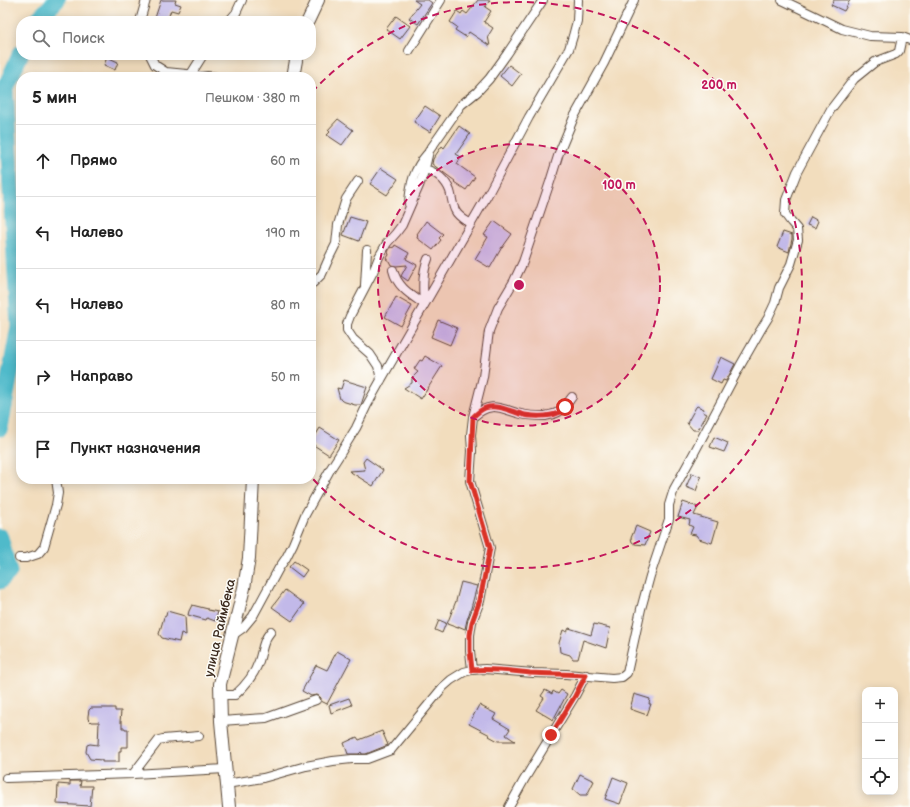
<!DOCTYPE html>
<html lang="ru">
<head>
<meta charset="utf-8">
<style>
  body { margin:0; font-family:"Balsamiq Sans",sans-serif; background:#f2f2f2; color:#222 }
  .controls { position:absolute; right:12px; bottom:12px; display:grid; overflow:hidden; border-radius:8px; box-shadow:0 2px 10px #0003 }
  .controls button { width:36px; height:36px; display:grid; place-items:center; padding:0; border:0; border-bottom:1px solid #e0e0e0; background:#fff; color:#222; font:20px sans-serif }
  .stop { position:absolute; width:12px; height:12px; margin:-9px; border:3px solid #d93025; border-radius:50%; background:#fff }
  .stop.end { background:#d93025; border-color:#fff; box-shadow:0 1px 4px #0008 }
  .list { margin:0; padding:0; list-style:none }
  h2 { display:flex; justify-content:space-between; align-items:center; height:52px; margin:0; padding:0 16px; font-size:17px }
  h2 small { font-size:13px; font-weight:400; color:#767676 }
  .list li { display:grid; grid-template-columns:26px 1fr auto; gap:12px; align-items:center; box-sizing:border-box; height:72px; padding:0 16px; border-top:1px solid #e0e0e0 }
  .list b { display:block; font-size:15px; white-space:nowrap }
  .list em { font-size:13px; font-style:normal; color:#767676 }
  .icon { flex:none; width:22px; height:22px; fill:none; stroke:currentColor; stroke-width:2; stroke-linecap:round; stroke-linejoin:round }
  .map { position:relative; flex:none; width:910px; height:807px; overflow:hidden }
  .search { position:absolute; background:#fff; box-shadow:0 2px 10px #0003; left:16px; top:16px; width:300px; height:44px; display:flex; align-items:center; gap:10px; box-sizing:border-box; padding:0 14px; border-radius:16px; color:#767676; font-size:15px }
  .panel { position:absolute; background:#fff; box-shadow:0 2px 10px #0003; left:16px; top:72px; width:300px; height:412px; border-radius:16px }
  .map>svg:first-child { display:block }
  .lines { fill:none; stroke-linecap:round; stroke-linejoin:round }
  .river { stroke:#4fbaca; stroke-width:17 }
  .building { fill:#c2b9e9 }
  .street-casing { stroke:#564536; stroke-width:10 }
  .secondary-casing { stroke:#564536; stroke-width:14 }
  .street { stroke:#fff; stroke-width:8 }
  .secondary { stroke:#fff; stroke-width:12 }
  .route { stroke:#d93025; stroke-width:5 }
  .ring { fill:none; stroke:#c2185b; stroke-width:2; stroke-dasharray:7 5 }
  .labels { text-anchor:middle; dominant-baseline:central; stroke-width:3; stroke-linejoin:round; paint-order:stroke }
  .street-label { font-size:13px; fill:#3b2a1e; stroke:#fdfcf7 }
  .centre { fill:#c2185b; stroke:#fdfcf7; stroke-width:2 }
  .ring-label { font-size:12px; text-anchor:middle; font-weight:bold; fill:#c2185b; stroke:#fdfcf7; stroke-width:3; stroke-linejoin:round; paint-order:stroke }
</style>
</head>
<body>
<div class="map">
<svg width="910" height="807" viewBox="0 0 910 807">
  <rect width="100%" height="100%" fill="#fdfcf7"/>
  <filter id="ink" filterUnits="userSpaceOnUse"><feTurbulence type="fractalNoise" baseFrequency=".025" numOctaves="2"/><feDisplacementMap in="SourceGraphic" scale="8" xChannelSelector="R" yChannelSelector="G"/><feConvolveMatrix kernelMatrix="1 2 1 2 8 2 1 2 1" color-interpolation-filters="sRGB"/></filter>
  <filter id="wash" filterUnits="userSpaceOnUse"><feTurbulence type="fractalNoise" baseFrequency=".012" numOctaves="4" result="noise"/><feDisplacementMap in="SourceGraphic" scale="16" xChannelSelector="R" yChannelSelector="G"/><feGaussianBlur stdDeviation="0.9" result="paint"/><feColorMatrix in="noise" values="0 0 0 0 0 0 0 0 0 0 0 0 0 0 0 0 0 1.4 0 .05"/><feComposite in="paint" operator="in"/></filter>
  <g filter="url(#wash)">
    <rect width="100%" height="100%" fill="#f2ddbd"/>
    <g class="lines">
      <path class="river" d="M36 21 57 0
        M0 428 19 326 5 88 21 53
        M0 537 9 572 0 581"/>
    </g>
    <g id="blocks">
      <path class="building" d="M161 0H176L175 3 181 5 178 12 171 10 167 21H154Z
        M414 0H428L432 3 418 24 409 18 420 4Z
        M478 0H490L485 7 491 11 484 22 493 28 488 36 490 46 469 32 466 37 455 30 457 27 450 22 457 11 461 14 463 11 467 14Z
        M834 0H850L844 11 831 5Z
        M396 16 410 26 400 39 386 29Z
        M107 57 118 62 115 70 104 65Z
        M509 65 521 74 512 86 500 76Z
        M425 106 440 116 430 132 414 122Z
        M338 119 353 130 342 145 327 135 330 132 328 130Z
        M459 126 470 134 456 154 461 157 457 164 475 177 466 190 454 182 455 181 432 164 433 159 442 146 444 148Z
        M381 168 398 179 387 195 370 184Z
        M350 217 366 222 359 241 343 235Z
        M811 217 818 221 815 228 807 225Z
        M426 221 443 234 439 238 441 240 433 250 417 238 418 235 417 234Z
        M494 221 512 234 502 248V247L490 268 475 259 488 237 484 235Z
        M783 232 792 235V239L789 252 777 247Z
        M395 245 409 253 406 259 417 265 408 281 401 276 407 265 396 266 391 265 389 261 386 259 389 255 388 252 390 248 394 247Z
        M396 297 412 306 401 326 385 317Z
        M438 320 457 328 450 345 431 337Z
        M425 356 442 366 421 399 404 388 412 383V378L418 372 414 369 420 360 422 361Z
        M721 357 735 364 726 381 723 380 721 384 711 379Z
        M344 380 367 387 361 405H355L342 401 340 399 337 388 341 389Z
        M697 406 704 409 703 412 707 414 698 430H693L687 423 696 407Z
        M320 428 339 440 329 455 312 444 313 442 312 441Z
        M714 437 728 443 724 452 710 447Z
        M366 458 383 470 373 486 349 471 365 470 363 462Z
        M692 473 701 477 696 491 686 487Z
        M683 502 698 507 694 515 718 522 712 543 699 539 696 535 690 534 693 527 689 525 690 520 678 517Z
        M636 526 650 532 645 545 635 544 632 542 631 538Z
        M294 561 307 570 302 577 289 567Z
        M461 582 477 586 471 608 467 620 465 629 458 626V628L447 624 456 601Z
        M285 590 304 604 292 621 272 607Z
        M192 605 208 609V610L218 612 215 621 207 618 206 620 188 615 189 611Z
        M167 611 185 616 186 635 181 633 179 642 162 638 159 634 164 617 166 616Z
        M439 620 446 623 442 633 435 630Z
        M594 624 610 628 606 648 583 640 578 659H573L570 655 560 652 559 643 563 630 567 632 569 628 591 635Z
        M337 651 351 659 327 704 321 701V698L319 696 317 695 311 696 302 691 316 665 327 670Z
        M545 690 552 694 553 691 558 694 561 690 567 694 553 720 536 710 544 698 541 696Z
        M634 694 650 699 649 704H651L647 715 630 709Z
        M349 698 352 705 331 713 329 705Z
        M479 705 496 714 493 719 510 729 506 735 515 741H498L489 736 490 735 469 724Z
        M91 708H115V711H121L120 722H122V728H125V729H128V747H121V751H119V762H102V760L90 759 86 752 87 745 90 744 98 745 99 722H91L88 719V716L89 710Z
        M382 731 388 745 366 754H362L361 752 359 754H348L344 743 357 737 359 740Z
        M580 774 594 781 587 795H580L573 789Z
        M613 777 628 783 620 804 605 799Z
        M70 781H81L80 786H92L90 806 57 804 58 784 70 785Z"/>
    </g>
  </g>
  <g filter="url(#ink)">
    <use href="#blocks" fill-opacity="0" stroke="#564536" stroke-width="1"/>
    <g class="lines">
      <defs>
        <path id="street" d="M782 0 842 29 870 36 902 37 910 40
          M140 21 146 0
          M229 21 236 13 242 0
          M409 51 441 0
          M150 55 155 65 166 72 217 77
          M191 74 203 55
          M425 169C436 172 446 180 450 191 452 197 452 204 455 210 458 217 465 220 471 224
          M409 204C410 184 414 169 427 154
          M393 270C397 287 411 295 424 304
          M311 283H313L322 274 329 258 336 244 338 225 346 199 358 181
          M365 285 367 250
          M424 304C423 289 422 273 428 259
          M381 380 378 366 370 354 353 339 347 330V324L350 316 373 272 379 257 387 243 396 233 402 225 419 186 424 172 429 151 461 105 477 92 489 79 507 54 543 0
          M473 417C491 400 501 409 521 414 529 416 537 416 545 416 550 415 556 414 560 411 565 408 568 402 572 397
          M19 558H26L38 554 44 547 56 505 58 493 56 479
          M233 635 243 628 253 616 279 568 286 558 293 544 305 515 331 468 340 454 356 428 367 405 381 380 487 196 529 117 569 49 573 36 577 21 578 0
          M472 670 470 651V635L472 622 480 601 490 548 470 481 472 451 471 435 473 417 483 377 489 331 498 308 514 281 523 262 550 182 559 153 574 117 604 63 634 0
          M220 694 227 695H235C245 686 255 673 259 661 263 649 262 642 271 631
          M221 721 266 718 316 700
          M133 774 159 740 163 739 199 736
          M6 778 133 774 225 769
          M226 784 263 778 306 766 333 761 352 759H367L391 750 443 687 451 680 464 672 472 670 485 669 533 673 566 674 612 678 622 677 627 673 641 609 650 576 669 519V505L674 489 694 453 740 366 760 331 768 318 775 303 779 288 791 264 798 240 797 229 791 222 785 214 786 200 797 172 831 109 854 79 875 62 896 54 899 51 902 37
          M509 807 524 780 575 696 586 675"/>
        <path id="secondary" d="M308 21 318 0
          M293 77 297 55
          M229 807 221 721 220 684 244 588 249 558 253 479"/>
      </defs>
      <use href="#street" class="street-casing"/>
      <use href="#secondary" class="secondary-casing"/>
      <use href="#street" class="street"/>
      <use href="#secondary" class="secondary"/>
    </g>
  </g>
  <g class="lines" filter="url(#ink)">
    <path class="route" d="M551 735 575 696 586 675C567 674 549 674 530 673 511 671 491 668 472 670L470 651V635L472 622 480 600 490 548 470 481 473 417C476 414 480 410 485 408 497 404 510 411 521 414 531 417 549 417 558 413 560 412 563 409 565 407"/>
  </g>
  <circle cx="519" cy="285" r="141" fill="#c2185b" fill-opacity=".12"/>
  <g class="ring">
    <circle cx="519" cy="285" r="141"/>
    <path d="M312 92A283 283 0 1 1 312 478"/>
  </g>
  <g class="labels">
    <g class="street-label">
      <text transform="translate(220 628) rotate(-77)">улица Раймбека</text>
    </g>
  </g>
  <circle cx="519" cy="285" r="6" class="centre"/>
  <g class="ring-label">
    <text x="719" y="89">200 m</text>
    <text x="619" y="189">100 m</text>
  </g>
</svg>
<div class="controls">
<button>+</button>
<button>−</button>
<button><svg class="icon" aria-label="locate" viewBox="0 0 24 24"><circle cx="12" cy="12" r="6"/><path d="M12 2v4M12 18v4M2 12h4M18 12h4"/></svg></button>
</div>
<div class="stop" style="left:565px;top:407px"></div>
<div class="stop end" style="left:551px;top:735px"></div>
<div class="search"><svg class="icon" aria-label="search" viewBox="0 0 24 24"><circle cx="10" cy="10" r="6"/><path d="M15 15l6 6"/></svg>Поиск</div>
<section class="panel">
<h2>5 мин<small>Пешком · 380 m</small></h2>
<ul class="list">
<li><svg class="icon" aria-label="ahead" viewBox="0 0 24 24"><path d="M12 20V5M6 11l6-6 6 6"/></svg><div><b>Прямо</b></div><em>60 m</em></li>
<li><svg class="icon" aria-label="left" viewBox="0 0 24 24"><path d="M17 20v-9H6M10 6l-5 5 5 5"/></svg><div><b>Налево</b></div><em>190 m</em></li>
<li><svg class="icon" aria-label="left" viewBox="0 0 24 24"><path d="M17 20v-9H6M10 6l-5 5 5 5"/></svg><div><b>Налево</b></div><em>80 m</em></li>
<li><svg class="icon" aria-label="right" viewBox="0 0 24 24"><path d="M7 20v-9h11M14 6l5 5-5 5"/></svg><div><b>Направо</b></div><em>50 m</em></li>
<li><svg class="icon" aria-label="arrive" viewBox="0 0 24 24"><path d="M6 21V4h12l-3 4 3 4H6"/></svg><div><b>Пункт назначения</b></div></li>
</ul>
</section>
</div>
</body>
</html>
